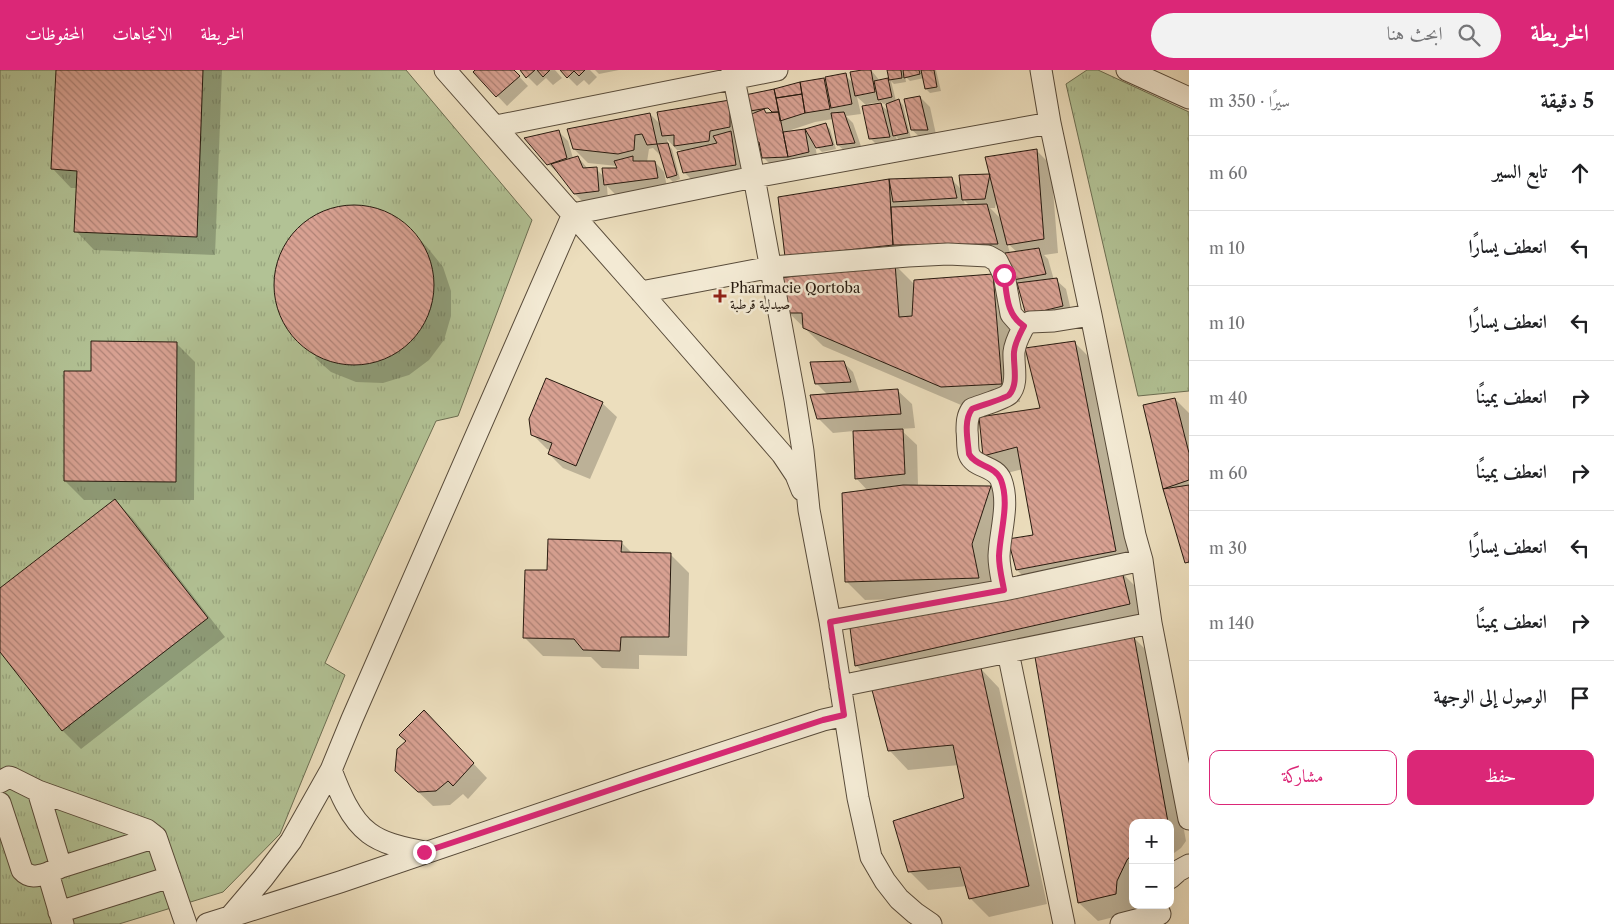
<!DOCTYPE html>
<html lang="ar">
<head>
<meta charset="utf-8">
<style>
  body { margin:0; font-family:"Libre Caslon Text",Amiri,serif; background:#f2f2f2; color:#202124; direction:rtl }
  .controls { position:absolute; right:15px; bottom:15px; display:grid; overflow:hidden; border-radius:10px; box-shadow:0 5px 20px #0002 }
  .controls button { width:45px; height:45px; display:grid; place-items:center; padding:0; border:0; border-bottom:1px solid #e0e0e0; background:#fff; color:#202124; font:25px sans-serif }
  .stop { position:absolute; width:15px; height:15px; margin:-11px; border:4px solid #db2777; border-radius:50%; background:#fff }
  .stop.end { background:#db2777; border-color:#fff; box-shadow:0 1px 5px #0008 }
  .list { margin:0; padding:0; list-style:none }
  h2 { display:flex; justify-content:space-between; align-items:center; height:65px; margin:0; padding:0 20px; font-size:21px }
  h2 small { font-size:16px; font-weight:400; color:#757577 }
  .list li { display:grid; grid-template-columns:32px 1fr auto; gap:15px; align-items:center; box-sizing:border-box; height:75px; padding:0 20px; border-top:1px solid #e0e0e0 }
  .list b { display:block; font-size:19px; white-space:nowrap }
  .list em { font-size:16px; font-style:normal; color:#757577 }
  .actions { display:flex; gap:10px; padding:15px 20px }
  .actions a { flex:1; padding:11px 0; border:1px solid #db2777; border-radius:10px; text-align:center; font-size:18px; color:#db2777 }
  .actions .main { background:#db2777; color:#fff }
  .icon { flex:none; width:28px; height:28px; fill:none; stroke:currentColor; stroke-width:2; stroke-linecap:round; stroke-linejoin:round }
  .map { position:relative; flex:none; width:1189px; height:854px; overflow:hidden; direction:ltr }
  header { display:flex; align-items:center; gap:30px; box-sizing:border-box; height:70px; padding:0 25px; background:#db2777; color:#fff }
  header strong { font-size:24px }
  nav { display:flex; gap:28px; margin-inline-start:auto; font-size:18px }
  .search { width:350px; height:45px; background:#f2f2f2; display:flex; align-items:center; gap:12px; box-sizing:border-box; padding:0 18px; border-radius:28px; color:#757577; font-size:19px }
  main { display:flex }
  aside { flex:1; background:#fff }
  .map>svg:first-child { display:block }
  .park { fill:url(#park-tufts); stroke:#6c6e52 }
  .shadow { fill:#0003; fill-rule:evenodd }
  .building { fill:url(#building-back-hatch); stroke:#271a0f }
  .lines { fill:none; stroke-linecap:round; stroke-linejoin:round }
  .minor-casing { stroke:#584b3a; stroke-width:23 }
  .minor { stroke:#f3ead4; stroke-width:21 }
  .route { stroke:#db2777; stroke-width:6 }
  .poi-dot { fill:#8f2418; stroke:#f3ead4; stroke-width:2 }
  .labels { text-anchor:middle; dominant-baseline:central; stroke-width:5; stroke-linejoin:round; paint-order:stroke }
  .poi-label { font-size:14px; fill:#271a0f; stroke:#f3ead4; text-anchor:start }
</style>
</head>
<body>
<header>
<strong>الخريطة</strong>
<div class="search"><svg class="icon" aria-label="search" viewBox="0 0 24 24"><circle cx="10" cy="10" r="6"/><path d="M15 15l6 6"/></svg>ابحث هنا</div>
<nav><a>الخريطة</a><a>الاتجاهات</a><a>المحفوظات</a></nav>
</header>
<main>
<aside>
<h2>5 دقيقة<small>سيرًا · 350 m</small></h2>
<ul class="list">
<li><svg class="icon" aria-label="ahead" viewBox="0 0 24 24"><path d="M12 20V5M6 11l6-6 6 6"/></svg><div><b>تابع السير</b></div><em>60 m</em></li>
<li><svg class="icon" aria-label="left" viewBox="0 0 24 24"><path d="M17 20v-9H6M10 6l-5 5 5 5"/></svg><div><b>انعطف يسارًا</b></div><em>10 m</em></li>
<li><svg class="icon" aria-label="left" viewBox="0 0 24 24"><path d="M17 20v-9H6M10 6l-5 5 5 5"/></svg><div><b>انعطف يسارًا</b></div><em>10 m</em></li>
<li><svg class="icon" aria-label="right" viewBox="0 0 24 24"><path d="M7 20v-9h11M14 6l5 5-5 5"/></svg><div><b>انعطف يمينًا</b></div><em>40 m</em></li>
<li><svg class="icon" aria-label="right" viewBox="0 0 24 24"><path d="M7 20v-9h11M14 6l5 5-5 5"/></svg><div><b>انعطف يمينًا</b></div><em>60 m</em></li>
<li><svg class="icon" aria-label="left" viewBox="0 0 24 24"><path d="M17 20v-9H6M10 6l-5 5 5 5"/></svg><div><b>انعطف يسارًا</b></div><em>30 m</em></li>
<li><svg class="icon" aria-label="right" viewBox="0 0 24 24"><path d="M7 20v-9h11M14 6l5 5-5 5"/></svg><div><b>انعطف يمينًا</b></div><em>140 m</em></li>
<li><svg class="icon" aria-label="arrive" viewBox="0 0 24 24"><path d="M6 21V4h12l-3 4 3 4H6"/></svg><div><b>الوصول إلى الوجهة</b></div></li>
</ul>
<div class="actions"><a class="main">حفظ</a><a>مشاركة</a></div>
</aside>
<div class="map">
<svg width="1189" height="854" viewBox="0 0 1189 854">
  <defs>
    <pattern id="park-tufts" width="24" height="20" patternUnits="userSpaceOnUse" patternTransform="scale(1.25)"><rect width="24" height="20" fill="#b2c295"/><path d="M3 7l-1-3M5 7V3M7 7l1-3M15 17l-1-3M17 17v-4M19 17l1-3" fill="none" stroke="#99a67f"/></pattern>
    <pattern id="building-back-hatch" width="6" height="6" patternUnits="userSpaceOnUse" patternTransform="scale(1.25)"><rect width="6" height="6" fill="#d8a192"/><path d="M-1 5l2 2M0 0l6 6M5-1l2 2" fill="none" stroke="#af8276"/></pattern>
  </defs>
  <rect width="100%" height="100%" fill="#ecdebd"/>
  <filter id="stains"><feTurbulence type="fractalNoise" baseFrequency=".004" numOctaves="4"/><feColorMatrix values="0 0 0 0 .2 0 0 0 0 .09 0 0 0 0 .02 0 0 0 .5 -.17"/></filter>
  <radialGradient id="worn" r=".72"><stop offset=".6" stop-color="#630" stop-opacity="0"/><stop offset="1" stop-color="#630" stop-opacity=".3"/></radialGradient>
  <path class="park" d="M0 0H406L532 150 458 346 436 351 325 593 345 605 280 764 223 822 119 854H0Z
    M1087 0H1098L1189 42V321L1138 326 1066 14Z"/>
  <path class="shadow" d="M57 0H222L215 185 94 180 76 161 77 118H71L53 99Z
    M476 0H513L528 16 507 36 475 2Z
    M521 0H555L562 8 553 15 546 8 537 16Z
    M561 0H590L597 7 589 15 584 10 577 16Z
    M595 0H619L599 4Z
    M869 0H871L880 11 887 10 890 13 888 0H936L941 21 930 23 926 19 924 8 910 11 905 6 906 12 894 14 891 11 896 31 898 30 903 35 911 68 899 70 896 66 898 76 880 78 870 68 867 36 857 27 861 44 846 46 853 53 863 82 848 84 838 75 833 49 815 52 788 61V63L807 60 826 55 830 59 836 79 822 82 815 75 818 91 773 97 763 87 761 81 752 71 755 44 751 40 774 20 824 9 828 13 845 5 853 13ZM798 24 799 26 782 29 780 27ZM881 32 884 34 887 33 890 43 881 35 868 36 867 34ZM768 37 775 44H767L761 38Z
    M920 27 930 37 937 69H922L912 60Z
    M730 31 744 104 694 112 684 102 683 82 680 80H677L667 69 668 75 672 79 680 109 673 112 668 107 663 88 653 78 649 79 647 92H655L664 102 667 117 615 124 607 116 608 130 584 133 575 124 559 103H558L548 94 559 62 568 71 573 88 578 87 588 99H596L604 107 619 100 617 96 588 93 574 79 650 44 661 55Z
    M1036 80 1051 95 1058 183 1044 185 1048 189 1054 210H1056L1066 219 1072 245 1036 254 1019 214 1014 209 1008 188 895 195 915 215 993 205 1011 224 1020 332 961 335 823 276 788 242 806 206 779 128 889 110 951 109 962 120 961 106 991 105ZM997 127 1003 151 990 138H995ZM964 130 970 136H965ZM1007 173 1017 182 1010 183Z
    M362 137 387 144 408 158 427 177 443 197 451 221V246L444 270 429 290 409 305 383 313 356 312 331 302 315 288 316 286 306 278V279L291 264 278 240 274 214 279 188 293 164 313 147 337 138Z
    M1074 272 1093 291 1134 500 1121 502 1140 521 1148 552 874 614 856 595 1037 520 1017 500 1035 466 1023 399 1003 404 984 386 1042 339Z
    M176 273 195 292 194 430H84L65 411 92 302Z
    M843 292 853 302 860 323 897 320 912 334 915 358 900 359 917 375 918 416 991 417 1009 435 996 526 865 530 846 511 868 421 856 408 854 361 833 363 818 348 828 325 817 314Z
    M1175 329 1189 343V494L1187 492 1165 419 1145 336Z
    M602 333 617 347 590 409 563 398 549 384 550 380 547 379 532 364Z
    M115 430 133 449 225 567 81 679 62 660 0 580V519Z
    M621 472 633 484H670L689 503 687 586 639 585V599L602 598 591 587 543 586 525 568 548 501Z
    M1133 567 1152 586 1186 771 1181 778 1170 786V753H1133V835H1135L1134 842 1098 851 1079 833 1036 588Z
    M981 599 999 618 1047 834 989 847 970 828 967 816 928 820 909 801 965 729 959 695 908 700 890 681Z
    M438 656 487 708 468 729 463 724 450 735 433 736 411 715Z"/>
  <path class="building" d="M56 0H203L197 167 74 162 77 101 51 99Z
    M475 0H514L520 6 496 27 473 2Z
    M520 0H535L526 8Z
    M537 0H550L543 7Z
    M560 0H585L579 6 574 1 567 8Z
    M862 0H871L875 22 855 26 850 2Z
    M887 0H901L902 8 889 10Z
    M903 0H919L920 4 904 8Z
    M921 0H934L937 17 925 19Z
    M846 3 852 34 831 38 825 7Z
    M824 8 830 39 805 43 800 12Z
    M888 8 892 27 878 30 874 11Z
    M800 12 802 24 776 28 774 19Z
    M774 19 779 42H772L768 38 750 41 745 25Z
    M802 24 805 43 780 51 776 28Z
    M920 26 928 60H911L904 29Z
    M899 29 908 63 893 66 886 34Z
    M730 30V57L710 61 709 71 674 76V65L662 66 657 42Z
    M881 33 890 67 869 69 862 36Z
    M764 39 766 43 779 42 788 87 762 88 759 72H750L749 45Z
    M844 42 855 73 837 75 831 43Z
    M650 43 657 74 647 75 642 64 635 65 634 80 618 84 573 79 567 59Z
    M826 53 833 75 816 78 805 59Z
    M805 59 809 82 788 87 783 62Z
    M559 60 567 88 547 95 524 68Z
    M731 61 736 95 683 103 677 82 717 73 713 66Z
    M668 73 677 105 667 108 657 74Z
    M1037 79 1044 169 1007 175 985 87Z
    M578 86 583 98 597 97 599 121 574 124 551 94Z
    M633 86V91H655L658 108 604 115 602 98H617L614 91Z
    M990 104 985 129 962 130 959 105Z
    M952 107 957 128 893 132 889 109Z
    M889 109 893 175 785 187 778 127Z
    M987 134 998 174 893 175 891 137Z
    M274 215a80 80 0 1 1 160 0a80 80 0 1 1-160 0Z
    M1039 178 1046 204 1013 210 1005 183Z
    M895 193 899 247 912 246 914 210 993 204 1002 314 941 317 803 258 802 243H787L780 208Z
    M1057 208 1063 236 1026 245 1017 213Z
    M91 271 177 272 176 412 64 411V301H91Z
    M1075 271 1116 481 1016 500 1008 469 1033 465 1017 377 983 386 979 347 1040 338 1025 278Z
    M844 291 851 312 815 314 810 292Z
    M546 308 603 332 576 396 548 384 552 373 531 365 529 349Z
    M898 319 901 344 817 349 810 325Z
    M1175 328 1189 383V410L1163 419 1143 335Z
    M903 359 905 404 855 409 853 361Z
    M903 415 991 416 972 474 979 508 845 512 842 423Z
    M1189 415V492L1185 493 1163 419Z
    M115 429 208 548 62 661 0 582V518Z
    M548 469 622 471 621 482 671 483 669 567H621L620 581 583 580 574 569 523 568 525 500H547Z
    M1122 501 1130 534 855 596 850 558Z
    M1134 566 1168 752 1133 753V783L1127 790 1117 811 1116 824 1078 833 1035 587Z
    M981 598 1029 816 969 829 960 797 908 802 893 751 964 728 953 675 888 681 872 620Z
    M424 640 474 693 453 716 448 711 436 721 418 722 395 701 397 679 406 671 399 665Z"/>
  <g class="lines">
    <defs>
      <path id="minor" d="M445 0 641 222 782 384 796 405 802 420
        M732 0 754 107 795 330 803 381 809 440 830 551 858 728 871 787 885 811 899 829 915 843 931 854
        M1041 0 1050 53 1091 245 1135 465 1142 490 1151 553 1189 749
        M1127 0 1189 28
        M496 56 777 0
        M641 222 772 197 908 186 948 184 988 186 997 191 1004 205 1011 244 1018 252 1024 256 1030 252 1054 251 1091 245
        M1004 520C1002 509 999 498 999 486 1000 461 1010 434 1001 410 995 395 974 398 969 384 967 378 968 368 967 361 967 353 967 346 972 339 979 336 1004 329 1009 324 1019 314 1013 295 1014 282 1015 272 1020 264 1024 256
        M830 551 1004 520 1142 490
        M1008 582 1064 854
        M840 616 1151 553
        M331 700C339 721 350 749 369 763 385 775 406 778 424 782
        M0 712 9 707 12 708 38 721 147 760 156 767 186 854
        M38 721 61 797 48 803 63 854
        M0 733 22 800C30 809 38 806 48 803
        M61 797 156 767
        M1170 808 1178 801 1189 795
        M59 842 170 807
        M229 848 263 808 291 771 331 700 352 649 573 144 754 107 1050 53
        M207 854 340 812 640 710 823 650 845 645
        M1121 854 1160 844"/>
    </defs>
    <use href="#minor" class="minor-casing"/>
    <use href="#minor" class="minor"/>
  </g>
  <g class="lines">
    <path class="route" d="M424 782 640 710 823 650 844 645 830 552 1004 520C1002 509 999 498 999 486 1000 461 1010 434 1001 410 995 395 976 397 969 384 968 371 963 351 972 339 979 336 1004 329 1009 325 1019 314 1013 295 1014 282 1015 272 1020 264 1024 256 1006 245 1007 224 1004 205"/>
  </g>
  <path class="poi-dot" d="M717.5 218.5h5v5h5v5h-5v5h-5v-5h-5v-5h5z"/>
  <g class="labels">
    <g class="poi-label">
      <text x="730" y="218">Pharmacie Qortoba<tspan x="730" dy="16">صيدلية قرطبة</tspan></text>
    </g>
  </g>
  <rect width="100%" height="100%" filter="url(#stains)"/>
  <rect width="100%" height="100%" fill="url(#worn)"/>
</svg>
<div class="controls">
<button>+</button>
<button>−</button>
</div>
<div class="stop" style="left:1004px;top:205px"></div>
<div class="stop end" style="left:424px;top:782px"></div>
</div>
</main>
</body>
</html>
